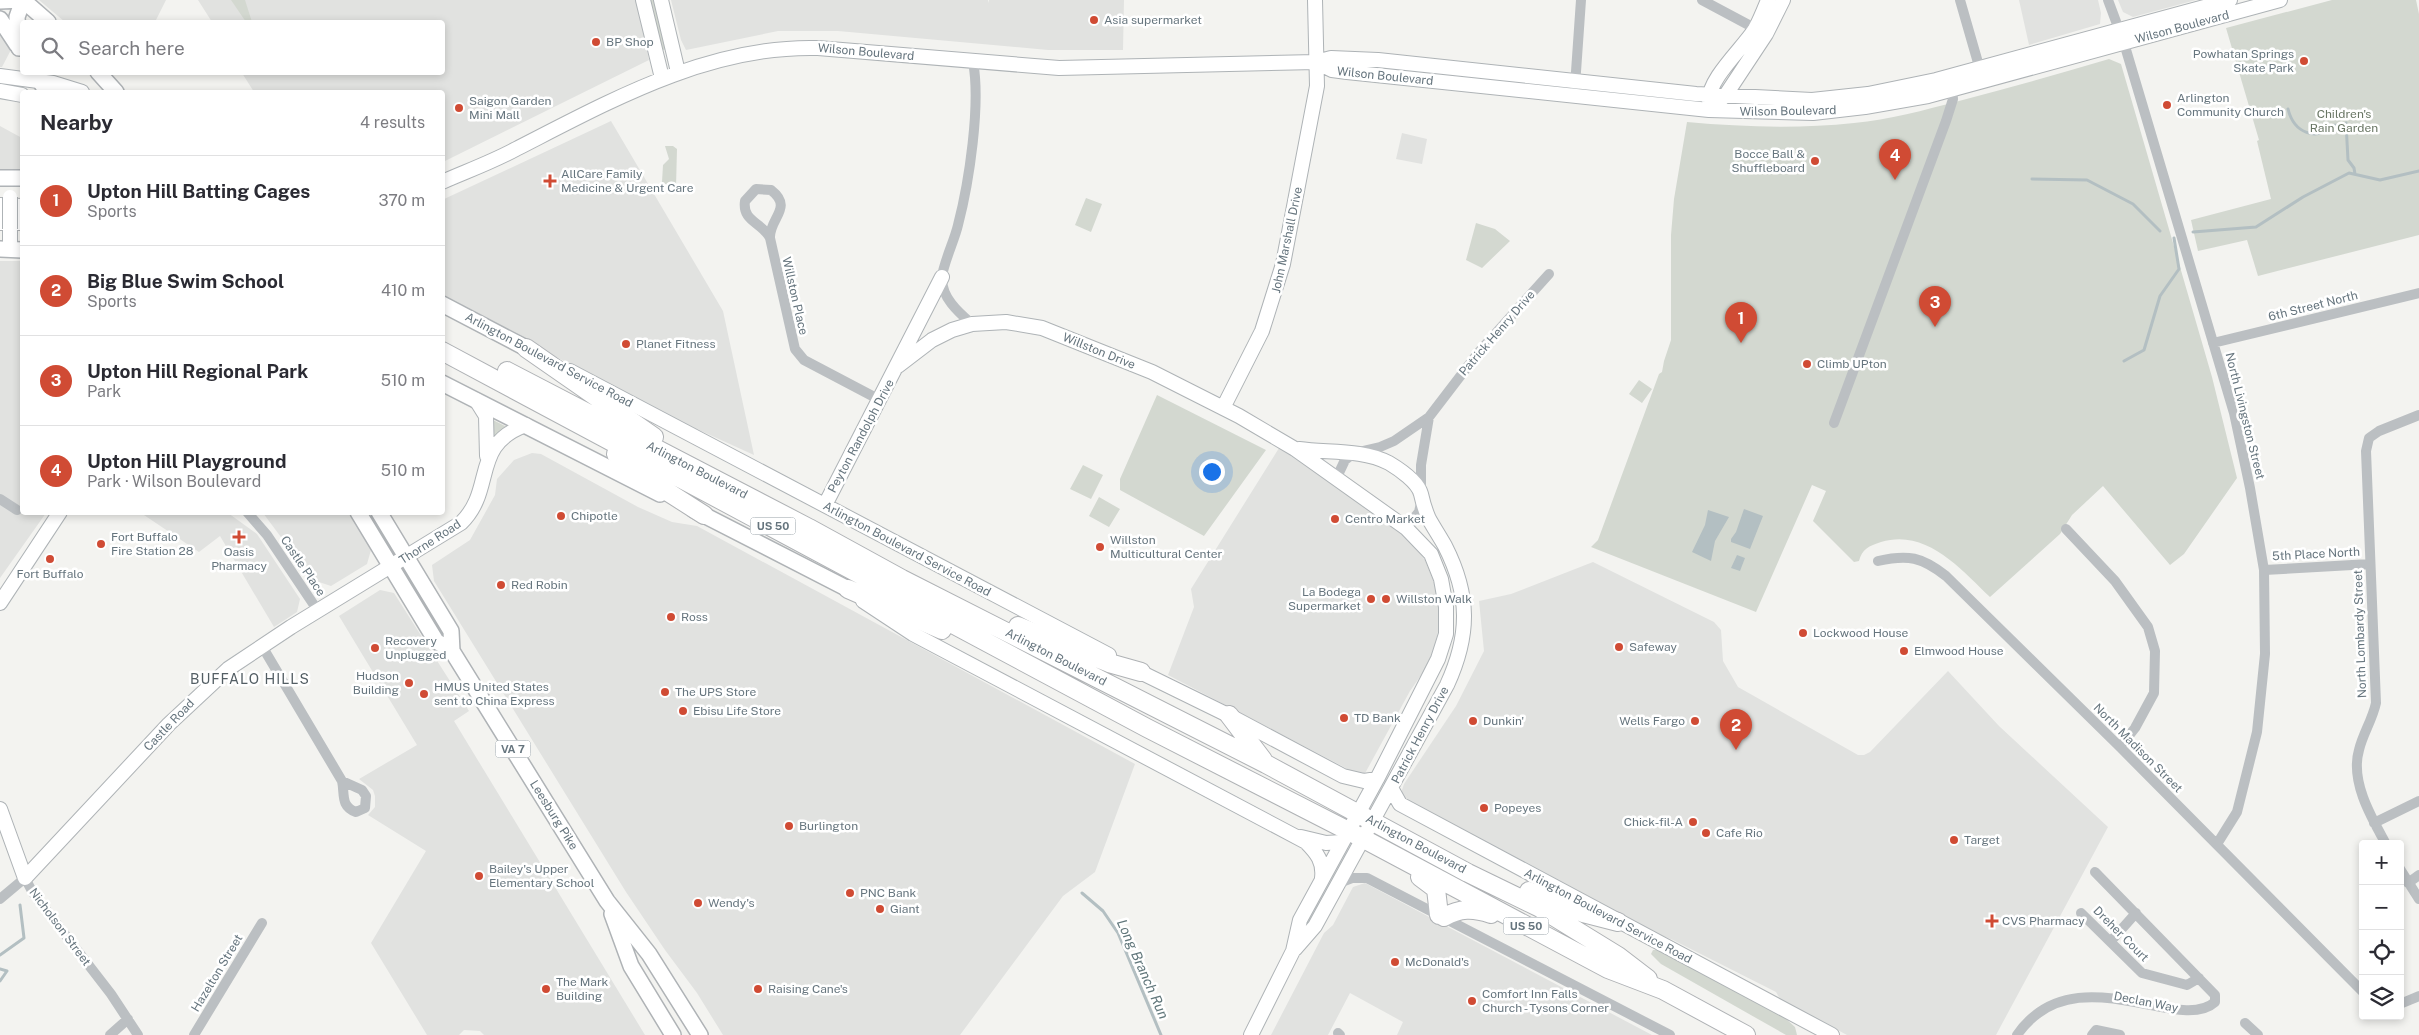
<!DOCTYPE html>
<html lang="en">
<head>
<meta charset="utf-8">
<style>
  body { margin:0; font-family:"Public Sans",sans-serif; background:#f7f7f7; color:#2b2b33 }
  .controls { position:absolute; right:15px; bottom:15px; display:grid; overflow:hidden; border-radius:5px; box-shadow:0 2px 8px #0003 }
  .controls button { width:45px; height:45px; display:grid; place-items:center; padding:0; border:0; border-bottom:1px solid #e1e1e2; background:#fff; color:#2b2b33; font:25px sans-serif }
  .you { position:absolute; left:1211px; top:471px; width:18px; height:18px; margin:-12px; border:4px solid #fff; border-radius:50%; background:#1a73e8; box-shadow:0 0 0 8px #1a73e833 }
  .badge { display:grid; place-items:center; width:32px; height:32px; border-radius:50%; background:#d04b34; color:#fff; font-size:16px; font-weight:700 }
  .pin { position:absolute; translate:-50% -41px; filter:drop-shadow(0 1px 2px #0008) }
  .pin::after { content:''; position:absolute; top:26px; width:18px; height:15px; background:inherit; clip-path:polygon(0 0,100% 0,50% 100%) }
  .list { margin:0; padding:0; list-style:none }
  h2 { display:flex; justify-content:space-between; align-items:center; height:65px; margin:0; padding:0 20px; font-size:21px }
  h2 small { font-size:16px; font-weight:400; color:#7c7c81 }
  .list li { display:grid; grid-template-columns:32px 1fr auto; gap:15px; align-items:center; box-sizing:border-box; height:90px; padding:0 20px; border-top:1px solid #e1e1e2 }
  .list b { display:block; font-size:19px; white-space:nowrap }
  .list p { margin:0; font-size:16px; white-space:nowrap; color:#7c7c81 }
  .list em { font-size:16px; font-style:normal; color:#7c7c81 }
  .icon { flex:none; width:28px; height:28px; fill:none; stroke:currentColor; stroke-width:2; stroke-linecap:round; stroke-linejoin:round }
  .map { position:relative; flex:none; width:2419px; height:1035px; overflow:hidden }
  .search { position:absolute; background:#fff; box-shadow:0 2px 8px #0003; left:20px; top:20px; width:425px; height:55px; display:flex; align-items:center; gap:12px; box-sizing:border-box; padding:0 18px; border-radius:5px; color:#7c7c81; font-size:19px }
  .panel { position:absolute; background:#fff; box-shadow:0 2px 8px #0003; left:20px; top:90px; width:425px; height:425px; border-radius:5px }
  .map>svg:first-child { display:block }
  .built { fill:#e1e2e0 }
  .green { fill:#d3d8d0 }
  .water { fill:#b3bfc2 }
  .lines { fill:none; stroke-linecap:round; stroke-linejoin:round }
  .stream { stroke:#b3bfc2; stroke-width:3 }
  .secondary-casing { stroke:#aeb3b6; stroke-width:16 }
  .primary-casing { stroke:#afb3b6; stroke-width:18 }
  .highway-casing { stroke:#afb2b5; stroke-width:20 }
  .street { stroke:#bbbfc2; stroke-width:10 }
  .secondary { stroke:#fff; stroke-width:14 }
  .primary { stroke:#fff; stroke-width:15 }
  .highway { stroke:#fff; stroke-width:18 }
  .secondary-bridge-casing { stroke:#aeb3b6; stroke-width:16; stroke-linecap:butt }
  .secondary-bridge { stroke:#fff; stroke-width:14 }
  .poi-dot { fill:#d04b34; stroke:#fff; stroke-width:2 }
  .labels { text-anchor:middle; dominant-baseline:central; stroke-width:5; stroke-linejoin:round; paint-order:stroke }
  .shield { fill:#fff; stroke:#949ea5; stroke-width:1 }
  .shield-label { font-size:11px; font-weight:bold; fill:#66757e }
  .poi-label { font-size:12px; fill:#66757e; stroke:#fff; text-anchor:start }
  .street-label { font-size:12px; fill:#66757e; stroke:#fff }
  .park-label { font-size:12px; fill:#697664; stroke:#fff }
  .neighbourhood-label { font-size:14px; letter-spacing:1px; fill:#535e64; stroke:#fff }
  .water-label { font-size:14px; font-style:italic; fill:#61777b; stroke:#fff }
</style>
</head>
<body>
<div class="map">
<svg width="2419" height="1035" viewBox="0 0 2419 1035">
  <rect width="100%" height="100%" fill="#f3f3f0"/>
  <path class="built" d="M39 0H166L155 22H65Z
    M198 0H638L649 60 443 162 442 92H254L242 73 442 72V22H212Z
    M671 0H988L989 3V0H1124L1123 50H1048L838 31H778L686 50 681 40Z
    M2019 0H2098L2101 13 2100 24 2029 45Z
    M2118 0H2196L2133 17 2123 12Z
    M0 32 13 46 2 67H0Z
    M611 121 723 311 754 455 666 415 443 297 442 200Z
    M0 126 22 138V169H0Z
    M1402 133 1427 139 1422 164 1396 159Z
    M0 261H22V512L46 513 0 578Z
    M1279 448 1323 474 1406 535 1425 560 1435 585 1439 607V628L1434 649 1424 671 1410 691 1363 777 1168 675 1194 607 1191 589Z
    M532 453 541 454 638 507 672 522 697 526 1135 764 1095 872 1063 896 960 1035H723L697 993 665 950 626 892 434 581 432 565 470 540 495 495 497 479 514 460Z
    M141 513H228L257 534 300 599 297 612 274 627 220 536 199 552Z
    M263 513H349L371 550 367 564 331 586 313 580Z
    M1593 562 1714 622 1721 630 1723 661 1738 687 1858 755H1864L1870 752 1948 671 1999 726 2108 827 1996 1035H1847L1780 999 1776 992 1673 940 1651 931 1400 796 1404 784 1456 706 1484 651 1479 601 1511 594Z
    M380 590 394 593 469 711 454 721 645 1035H484L480 1031 464 1030 459 1035H427L371 943 426 851 368 815 375 807V796L373 790 359 779 417 745 339 616Z
    M1365 883 1652 1035H1397L1403 1022 1350 993 1328 1035H1271L1324 933 1333 925 1353 887Z"/>
  <path class="green" d="M231 0H245L252 22H246Z
    M648 0H655L666 48 664 50 660 49Z
    M2332 0H2416L2419 14V235L2258 276 2247 240 2198 251 2191 220 2271 199 2257 141 2259 140 2226 28Z
    M2109 59 2121 64 2212 377 2237 478 2184 554 2170 565 2103 486 2072 515 2060 534 1990 597C1961 569 1926 528 1881 542 1869 546 1862 549 1859 561L1854 562 1813 521 1826 491 1812 485 1756 612 1591 547 1598 540 1659 374 1662 372 1664 361 1671 340V235L1674 199 1687 122C1743 127 1798 129 1854 123 1889 120 1924 110 1959 101 2009 88 2059 74 2109 59Z
    M665 146H673L677 149 676 187 666 186 662 182 663 165 669 159Z
    M1086 198 1102 204 1091 232 1075 225Z
    M1476 223 1495 229 1510 241 1482 268 1466 260Z
    M1639 380 1652 389 1642 403 1629 394Z
    M1157 395 1266 450 1204 536 1120 490V479Z
    M491 419 509 428 491 443Z
    M1083 465 1103 475 1091 499 1070 489Z
    M1099 497 1120 509 1109 527 1089 516Z
    M1653 950H1658L1785 1018 1795 1027 1797 1035H1786L1661 964 1651 954Z"/>
  <path class="water" d="M1744 509 1763 516 1750 549 1731 542V539L1736 532Z
    M1708 510 1729 517 1715 541 1711 561 1692 552 1705 525Z
    M1737 555 1745 558 1740 571 1731 568Z"/>
  <g class="lines">
    <path class="stream" d="M2288 109C2294 133 2316 142 2335 125
      M2346 123 2348 160 2354 168 2355 174
      M2032 179 2087 180 2133 204 2160 231
      M2193 232 2256 227 2303 197 2349 173 2380 180 2419 171
      M2124 361 2144 350 2160 296 2179 269 2174 238
      M1082 893 1103 911 1118 933 1161 1035
      M0 955 24 938 20 905
      M0 969 7 971 0 981"/>
    <defs>
      <path id="secondary" d="M643 0 662 78
        M661 0 678 72
        M1316 62 1332 70 1347 72 1709 110 1813 113 1865 107 1928 96 2280 0
        M0 76 53 83 82 92
        M0 91 22 95
        M1709 101C1708 79 1743 48 1755 29 1760 20 1764 10 1768 0
        M1719 101 1725 96 1766 34 1783 0
        M442 182C467 171 492 162 516 149 610 101 709 45 818 48L1059 68 1316 62 1331 58 1378 60 1696 94 1812 100 1868 94 1936 80 2230 0
        M10 229V249
        M898 366 932 340 952 330 972 324 1006 322 1042 328 1152 372 1239 416 1295 449 1406 528 1431 554 1441 579 1446 607V634L1438 659 1377 779 1300 920 1293 951 1251 1035
        M570 371 1109 655
        M476 400 486 416 487 456
        M1223 408 1262 331 1283 264 1317 86 1315 0
        M825 505 942 277
        M863 601 913 634 1306 842C1317 853 1324 862 1322 878
        M0 603 60 512
        M1132 668 1234 718 1343 776 1364 781 1377 779
        M1391 788 1400 804 1832 1035
        M0 809 25 878 169 724 228 669 291 627 461 523C496 489 470 445 526 425
        M1301 837 1326 843 1342 842
        M1295 949 1315 926 1447 685C1470 635 1470 595 1445 546 1440 537 1434 528 1429 519 1425 510 1423 503 1421 494 1418 482 1399 469 1389 463 1362 449 1328 453 1299 449"/>
      <path id="primary" d="M23 0 48 22
        M0 1 22 0
        M0 19 17 45
        M19 48 17 17 23 0
        M34 72 47 92
        M98 72 116 92
        M0 178H22
        M0 249 22 250
        M442 304 526 348
        M442 383 660 494
        M694 510 848 589
        M358 512 436 641 452 651 607 901 649 954 700 1035
        M379 512 451 631 452 651
        M612 914 631 966 673 1035"/>
      <path id="highway" d="M0 207 22 208
        M0 221H22
        M526 348 654 437
        M442 351 1147 728 1362 838 1608 969 1663 990 1746 1035
        M507 371 809 528 902 579 1266 764 1468 873 1540 908 1618 956 1648 979
        M616 454 657 485 704 515
        M848 589 942 630
        M1018 626 1109 663 1141 672
        M1229 715 1263 760
        M1420 877 1436 889 1439 915
        M1529 891 1583 913 1618 922
        M1444 917C1460 908 1473 908 1491 914"/>
    </defs>
    <use href="#secondary" class="secondary-casing"/>
    <use href="#primary" class="primary-casing"/>
    <use href="#highway" class="highway-casing"/>
    <path class="street" d="M1702 0 1760 31
      M1960 0 1981 73
      M2108 0 2124 43 2234 413 2250 488 2264 570 2265 654 2257 732 2237 812 2217 844
      M1575 86 1581 0
      M770 238C769 218 794 208 771 190L756 189 745 201C742 222 762 222 770 238L795 349 804 360 880 400
      M972 324C958 312 941 297 942 277 943 264 955 239 958 225 969 183 981 104 973 62
      M2213 343 2419 293
      M1834 423 1946 121 1953 99 1952 89
      M1337 477 1345 460 1354 453 1380 447 1394 441 1429 417 1478 353 1549 274
      M1421 492V465L1429 417
      M0 499 17 510
      M247 512 267 535 318 611
      M1406 528 1419 512 1421 503
      M2066 529 2115 581 2148 627 2155 651 2154 693 2135 728 2120 747
      M1878 561C1908 554 1922 557 1946 576L2120 747 2363 992
      M2264 570 2370 564
      M262 646 342 781
      M342 781 362 790 366 796 365 808 356 812C340 806 345 794 342 781Z
      M2374 823 2419 801
      M2386 844C2371 817 2350 781 2359 750 2363 733 2372 721 2376 703L2366 451 2369 438 2379 431 2419 415
      M2400 869 2419 899
      M1339 883 1352 878H1367L1670 1035
      M2408 883 2419 875
      M0 899 25 878 33 893 111 994 138 1035
      M2081 913 2142 973 2187 985 2199 978
      M2111 941 2136 913
      M2400 1004 2419 996
      M2245 1023 2258 1035
      M1338 1033 1340 1035
      M110 1035 128 1019
      M194 1035 262 923
      M2017 1035C2074 953 2179 1035 2215 1002V995L2095 872
      M2092 1035 2096 1030 2120 1035"/>
    <use href="#secondary" class="secondary"/>
    <use href="#primary" class="primary"/>
    <use href="#highway" class="highway"/>
    <defs>
      <path id="secondary-bridge" d="M10 197V229"/>
    </defs>
    <use href="#secondary-bridge" class="secondary-bridge-casing"/>
    <use href="#secondary-bridge" class="secondary-bridge"/>
  </g>
  <g class="poi-dot">
    <circle cx="1094" cy="20" r="5"/>
    <circle cx="596" cy="42" r="5"/>
    <circle cx="2304" cy="61" r="5"/>
    <circle cx="2167" cy="105" r="5"/>
    <circle cx="459" cy="108" r="5"/>
    <circle cx="1815" cy="161" r="5"/>
    <path d="M547.5 173.5h5v5h5v5h-5v5h-5v-5h-5v-5h5z"/>
    <circle cx="626" cy="344" r="5"/>
    <circle cx="1807" cy="364" r="5"/>
    <circle cx="561" cy="516" r="5"/>
    <circle cx="1335" cy="519" r="5"/>
    <path d="M236.5 529.5h5v5h5v5h-5v5h-5v-5h-5v-5h5z"/>
    <circle cx="101" cy="544" r="5"/>
    <circle cx="1100" cy="547" r="5"/>
    <circle cx="50" cy="559" r="5"/>
    <circle cx="501" cy="585" r="5"/>
    <circle cx="1371" cy="599" r="5"/>
    <circle cx="1386" cy="599" r="5"/>
    <circle cx="671" cy="617" r="5"/>
    <circle cx="1803" cy="633" r="5"/>
    <circle cx="1619" cy="647" r="5"/>
    <circle cx="375" cy="648" r="5"/>
    <circle cx="1904" cy="651" r="5"/>
    <circle cx="409" cy="683" r="5"/>
    <circle cx="665" cy="692" r="5"/>
    <circle cx="424" cy="694" r="5"/>
    <circle cx="683" cy="711" r="5"/>
    <circle cx="1344" cy="718" r="5"/>
    <circle cx="1473" cy="721" r="5"/>
    <circle cx="1695" cy="721" r="5"/>
    <circle cx="1484" cy="808" r="5"/>
    <circle cx="1693" cy="822" r="5"/>
    <circle cx="789" cy="826" r="5"/>
    <circle cx="1706" cy="833" r="5"/>
    <circle cx="1954" cy="840" r="5"/>
    <circle cx="479" cy="876" r="5"/>
    <circle cx="850" cy="893" r="5"/>
    <circle cx="698" cy="903" r="5"/>
    <circle cx="880" cy="909" r="5"/>
    <path d="M1989.5 913.5h5v5h5v5h-5v5h-5v-5h-5v-5h5z"/>
    <circle cx="1395" cy="962" r="5"/>
    <circle cx="546" cy="989" r="5"/>
    <circle cx="758" cy="989" r="5"/>
    <circle cx="1472" cy="1001" r="5"/>
  </g>
  <g class="labels">
    <g class="shield">
      <rect x="750.5" y="517.5" width="45" height="17" rx="4"/>
      <rect x="495.5" y="740.5" width="35" height="17" rx="4"/>
      <rect x="1503.5" y="917.5" width="45" height="17" rx="4"/>
    </g>
    <g class="shield-label">
      <text x="773" y="526">US 50</text>
      <text x="513" y="749">VA 7</text>
      <text x="1526" y="926">US 50</text>
    </g>
    <g class="poi-label">
      <text x="1104" y="20">Asia supermarket</text>
      <text x="606" y="42">BP Shop</text>
      <text x="2294" y="54" text-anchor="end">Powhatan Springs<tspan x="2294" dy="14">Skate Park</tspan></text>
      <text x="2177" y="98">Arlington<tspan x="2177" dy="14">Community Church</tspan></text>
      <text x="469" y="101">Saigon Garden<tspan x="469" dy="14">Mini Mall</tspan></text>
      <text x="1805" y="154" text-anchor="end">Bocce Ball &amp;<tspan x="1805" dy="14">Shuffleboard</tspan></text>
      <text x="561" y="174">AllCare Family<tspan x="561" dy="14">Medicine &amp; Urgent Care</tspan></text>
      <text x="636" y="344">Planet Fitness</text>
      <text x="1817" y="364">Climb UPton</text>
      <text x="571" y="516">Chipotle</text>
      <text x="1345" y="519">Centro Market</text>
      <text x="111" y="537">Fort Buffalo<tspan x="111" dy="14">Fire Station 28</tspan></text>
      <text x="1110" y="540">Willston<tspan x="1110" dy="14">Multicultural Center</tspan></text>
      <text x="239" y="552" text-anchor="middle">Oasis<tspan x="239" dy="14">Pharmacy</tspan></text>
      <text x="50" y="574" text-anchor="middle">Fort Buffalo</text>
      <text x="511" y="585">Red Robin</text>
      <text x="1361" y="592" text-anchor="end">La Bodega<tspan x="1361" dy="14">Supermarket</tspan></text>
      <text x="1396" y="599">Willston Walk</text>
      <text x="681" y="617">Ross</text>
      <text x="1813" y="633">Lockwood House</text>
      <text x="385" y="641">Recovery<tspan x="385" dy="14">Unplugged</tspan></text>
      <text x="1629" y="647">Safeway</text>
      <text x="1914" y="651">Elmwood House</text>
      <text x="399" y="676" text-anchor="end">Hudson<tspan x="399" dy="14">Building</tspan></text>
      <text x="434" y="687">HMUS United States<tspan x="434" dy="14">sent to China Express</tspan></text>
      <text x="675" y="692">The UPS Store</text>
      <text x="693" y="711">Ebisu Life Store</text>
      <text x="1354" y="718">TD Bank</text>
      <text x="1483" y="721">Dunkin'</text>
      <text x="1685" y="721" text-anchor="end">Wells Fargo</text>
      <text x="1494" y="808">Popeyes</text>
      <text x="1683" y="822" text-anchor="end">Chick-fil-A</text>
      <text x="799" y="826">Burlington</text>
      <text x="1716" y="833">Cafe Rio</text>
      <text x="1964" y="840">Target</text>
      <text x="489" y="869">Bailey's Upper<tspan x="489" dy="14">Elementary School</tspan></text>
      <text x="860" y="893">PNC Bank</text>
      <text x="708" y="903">Wendy's</text>
      <text x="890" y="909">Giant</text>
      <text x="2002" y="921">CVS Pharmacy</text>
      <text x="1405" y="962">McDonald's</text>
      <text x="556" y="982">The Mark<tspan x="556" dy="14">Building</tspan></text>
      <text x="768" y="989">Raising Cane's</text>
      <text x="1482" y="994">Comfort Inn Falls<tspan x="1482" dy="14">Church - Tysons Corner</tspan></text>
    </g>
    <g class="street-label">
      <text transform="translate(2182 27) rotate(-15)">Wilson Boulevard</text>
      <text transform="translate(866 52) rotate(5)">Wilson Boulevard</text>
      <text transform="translate(1385 76) rotate(6)">Wilson Boulevard</text>
      <text transform="translate(1788 111) rotate(-1)">Wilson Boulevard</text>
      <text transform="translate(1287 240) rotate(-78)">John Marshall Drive</text>
      <text transform="translate(795 296) rotate(77)">Willston Place</text>
      <text transform="translate(2313 306) rotate(-14)">6th Street North</text>
      <text transform="translate(1497 333) rotate(-49)">Patrick Henry Drive</text>
      <text transform="translate(1099 351) rotate(22)">Willston Drive</text>
      <text transform="translate(549 360) rotate(28)">Arlington Boulevard Service Road</text>
      <text transform="translate(2245 416) rotate(76)">North Livingston Street</text>
      <text transform="translate(861 436) rotate(-62)">Peyton Randolph Drive</text>
      <text transform="translate(697 470) rotate(27)">Arlington Boulevard</text>
      <text transform="translate(430 542) rotate(-33)">Thorne Road</text>
      <text transform="translate(907 549) rotate(28)">Arlington Boulevard Service Road</text>
      <text transform="translate(2316 554) rotate(-3)">5th Place North</text>
      <text transform="translate(303 566) rotate(56)">Castle Place</text>
      <text transform="translate(2360 634) rotate(-92)">North Lombardy Street</text>
      <text transform="translate(1056 657) rotate(27)">Arlington Boulevard</text>
      <text transform="translate(169 725) rotate(-46)">Castle Road</text>
      <text transform="translate(1420 735) rotate(-62)">Patrick Henry Drive</text>
      <text transform="translate(2138 748) rotate(45)">North Madison Street</text>
      <text transform="translate(554 815) rotate(58)">Leesburg Pike</text>
      <text transform="translate(1416 844) rotate(28)">Arlington Boulevard</text>
      <text transform="translate(1608 916) rotate(28)">Arlington Boulevard Service Road</text>
      <text transform="translate(60 927) rotate(53)">Nicholson Street</text>
      <text transform="translate(2121 934) rotate(45)">Dreher Court</text>
      <text transform="translate(217 973) rotate(-59)">Hazelton Street</text>
      <text transform="translate(2146 1002) rotate(11)">Declan Way</text>
    </g>
    <g class="park-label">
      <text x="2344" y="114">Children's<tspan x="2344" dy="14">Rain Garden</tspan></text>
    </g>
    <g class="neighbourhood-label">
      <text x="250" y="679">BUFFALO HILLS</text>
    </g>
    <g class="water-label">
      <text transform="translate(1143 969) rotate(66)">Long Branch Run</text>
    </g>
  </g>
</svg>
<div class="controls">
<button>+</button>
<button>−</button>
<button><svg class="icon" aria-label="locate" viewBox="0 0 24 24"><circle cx="12" cy="12" r="6"/><path d="M12 2v4M12 18v4M2 12h4M18 12h4"/></svg></button>
<button><svg class="icon" aria-label="layers" viewBox="0 0 24 24"><path d="M12 4l9 5-9 5-9-5zM3 14l9 5 9-5"/></svg></button>
</div>
<div class="you"></div>
<div class="pin badge" style="left:1741px;top:343px">1</div>
<div class="pin badge" style="left:1736px;top:750px">2</div>
<div class="pin badge" style="left:1935px;top:327px">3</div>
<div class="pin badge" style="left:1895px;top:180px">4</div>
<div class="search"><svg class="icon" aria-label="search" viewBox="0 0 24 24"><circle cx="10" cy="10" r="6"/><path d="M15 15l6 6"/></svg>Search here</div>
<section class="panel">
<h2>Nearby<small>4 results</small></h2>
<ul class="list">
<li><span class="badge">1</span><div><b>Upton Hill Batting Cages</b><p>Sports</p></div><em>370 m</em></li>
<li><span class="badge">2</span><div><b>Big Blue Swim School</b><p>Sports</p></div><em>410 m</em></li>
<li><span class="badge">3</span><div><b>Upton Hill Regional Park</b><p>Park</p></div><em>510 m</em></li>
<li><span class="badge">4</span><div><b>Upton Hill Playground</b><p>Park · Wilson Boulevard</p></div><em>510 m</em></li>
</ul>
</section>
</div>
</body>
</html>
